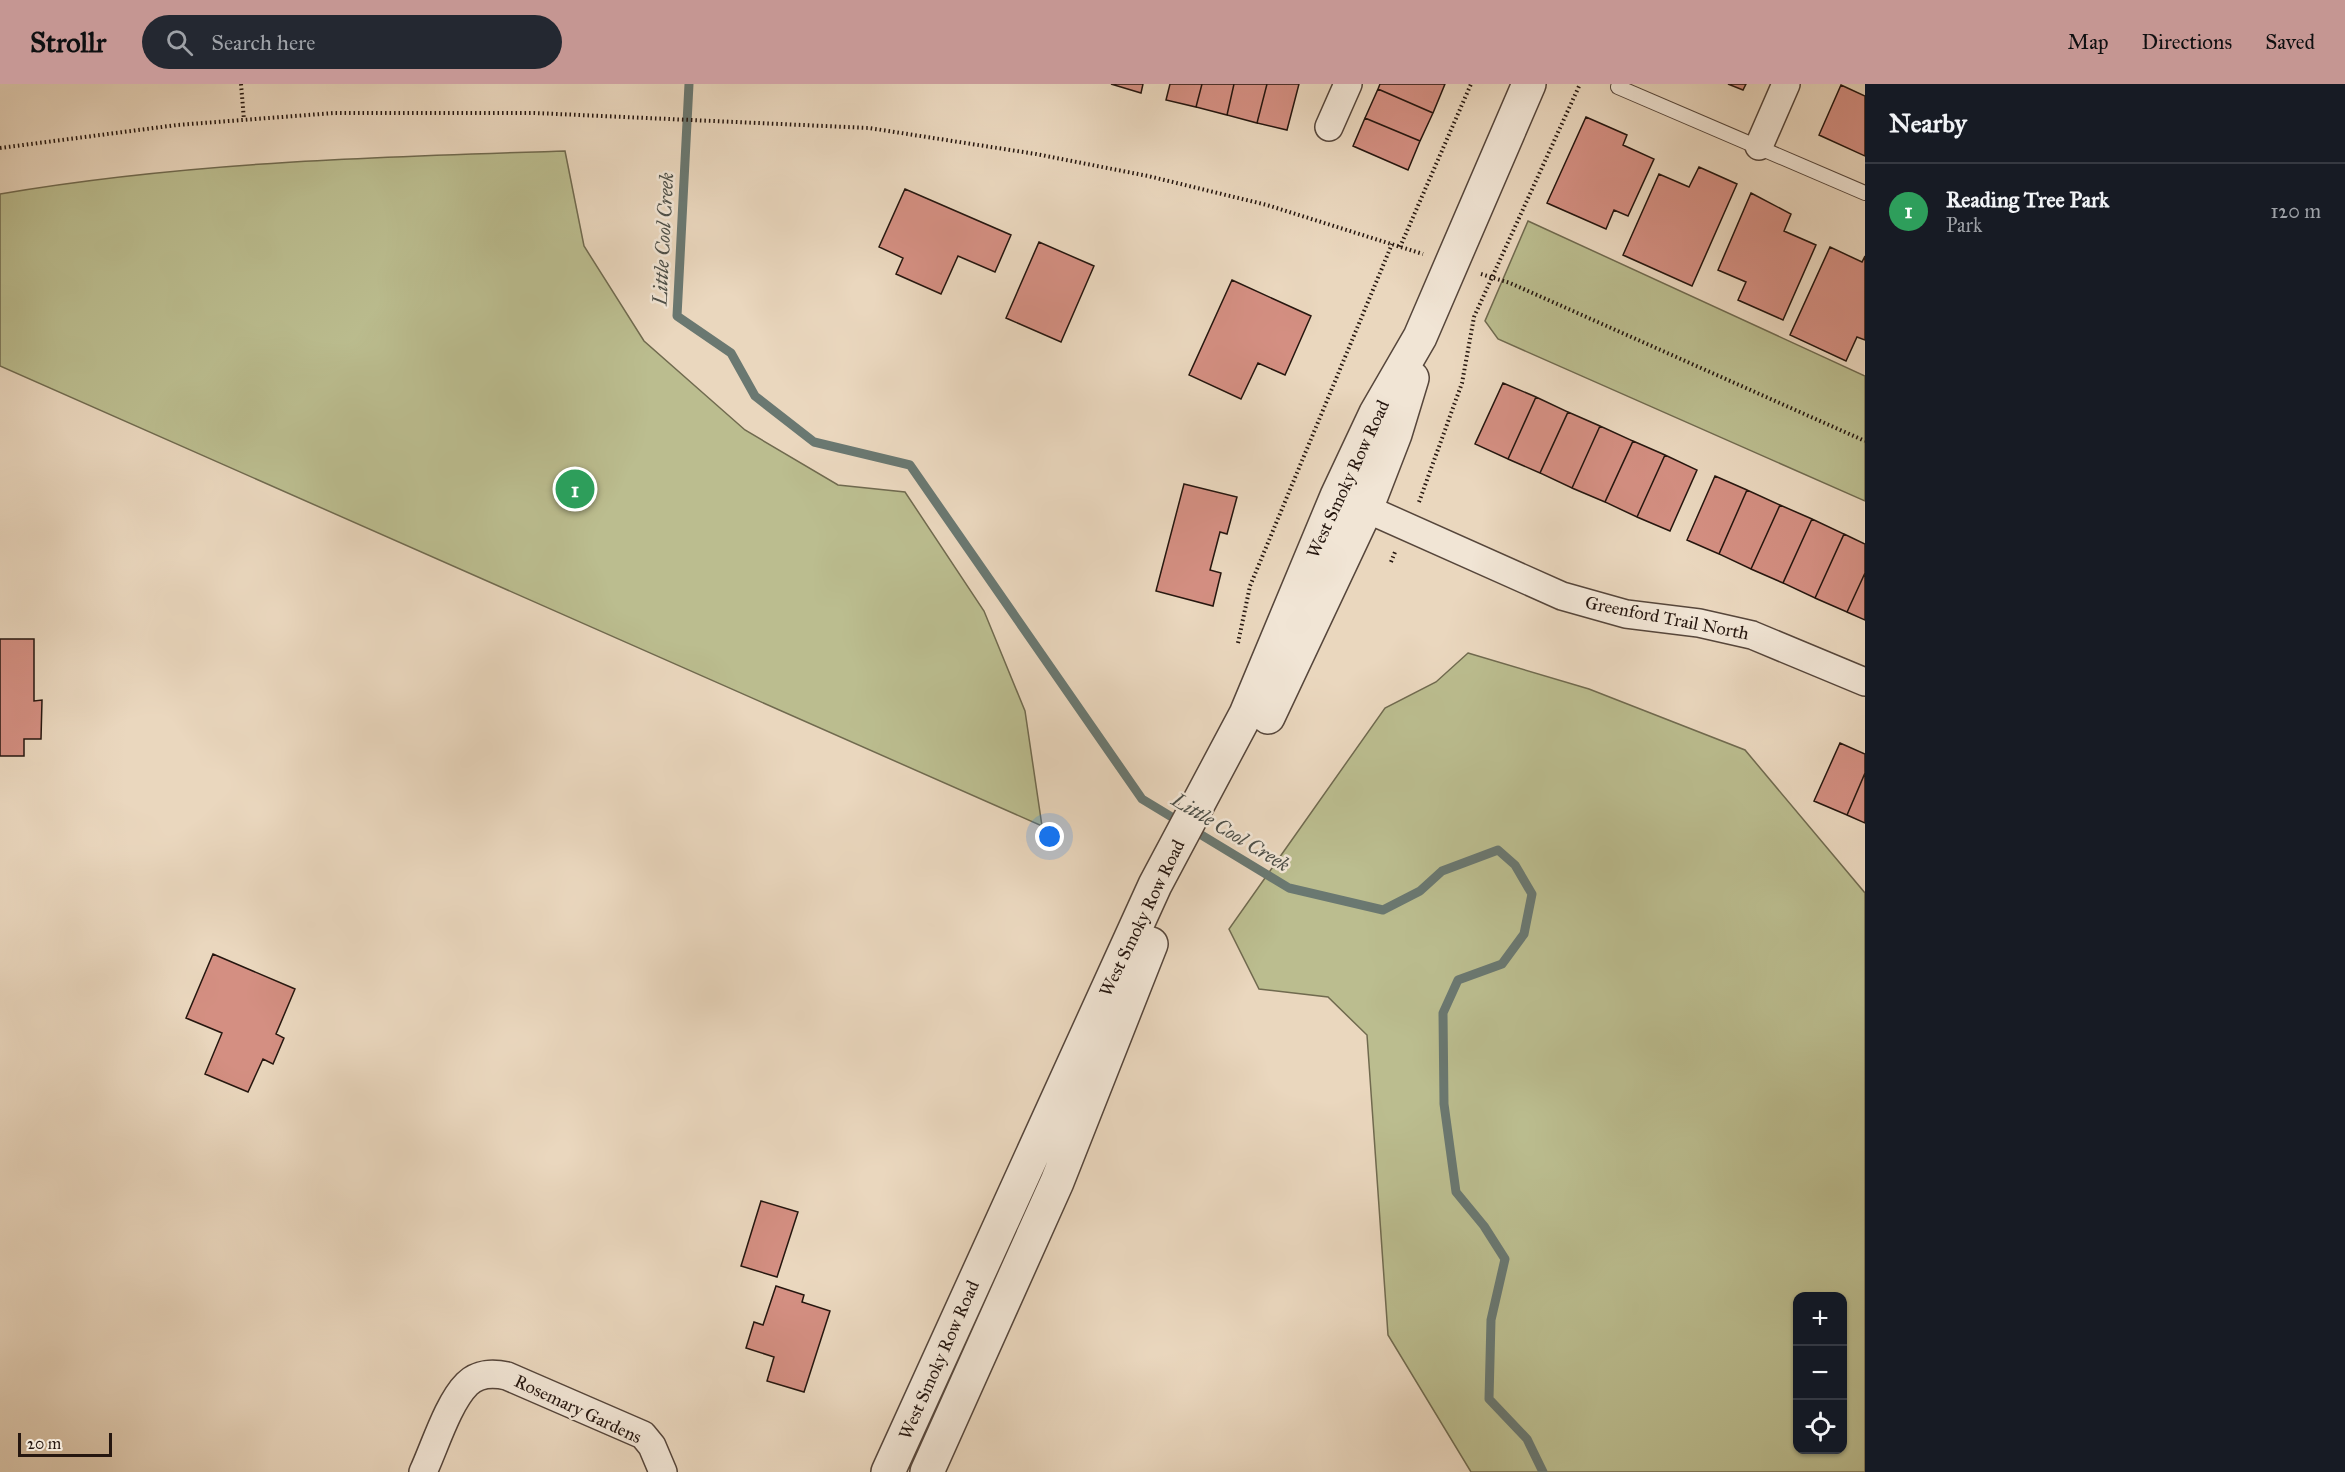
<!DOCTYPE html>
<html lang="en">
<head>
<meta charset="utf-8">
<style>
  body { margin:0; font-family:"IM FELL Great Primer",serif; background:#242831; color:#f1f3f6 }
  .controls { position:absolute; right:18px; bottom:18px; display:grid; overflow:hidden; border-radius:12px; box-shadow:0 2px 4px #0004 }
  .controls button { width:54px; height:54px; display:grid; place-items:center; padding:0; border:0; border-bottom:2px solid #363941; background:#171b24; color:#f1f3f6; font:30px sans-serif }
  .scale { position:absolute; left:18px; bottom:15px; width:94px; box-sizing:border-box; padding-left:6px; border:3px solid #25160f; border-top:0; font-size:16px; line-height:21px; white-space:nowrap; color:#25160f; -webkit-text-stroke:4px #f1e5d5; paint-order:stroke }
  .you { position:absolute; left:1050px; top:753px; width:21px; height:21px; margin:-15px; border:4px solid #fff; border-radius:50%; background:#1a73e8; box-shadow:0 0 0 9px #1a73e833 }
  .badge { display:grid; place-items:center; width:39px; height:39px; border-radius:50%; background:#c59692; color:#fff; font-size:20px; font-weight:700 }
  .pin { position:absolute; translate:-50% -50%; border:3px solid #fff; box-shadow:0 2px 6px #0006 }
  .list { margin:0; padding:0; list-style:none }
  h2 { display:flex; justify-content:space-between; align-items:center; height:78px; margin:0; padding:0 24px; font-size:26px }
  h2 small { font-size:20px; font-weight:400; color:#9ea1a6 }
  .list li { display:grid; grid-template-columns:39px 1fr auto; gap:18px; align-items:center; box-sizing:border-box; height:96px; padding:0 24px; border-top:2px solid #363941 }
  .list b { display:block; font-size:22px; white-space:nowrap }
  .list p { margin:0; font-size:20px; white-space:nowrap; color:#9ea1a6 }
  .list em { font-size:20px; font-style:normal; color:#9ea1a6 }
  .icon { flex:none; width:33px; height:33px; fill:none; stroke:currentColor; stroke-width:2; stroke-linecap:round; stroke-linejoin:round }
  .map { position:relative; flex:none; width:1865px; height:1388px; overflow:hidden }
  header { display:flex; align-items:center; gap:36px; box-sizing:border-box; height:84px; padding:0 30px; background:#c59692; color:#111 }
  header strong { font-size:28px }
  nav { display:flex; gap:33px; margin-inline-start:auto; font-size:21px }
  .search { width:420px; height:54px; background:#242831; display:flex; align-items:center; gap:15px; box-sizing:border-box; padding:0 21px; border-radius:33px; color:#9ea1a6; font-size:22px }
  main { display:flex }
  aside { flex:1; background:#171b24 }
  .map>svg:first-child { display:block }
  .green { fill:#bbbd8f; stroke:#706a4f; stroke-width:1.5; fill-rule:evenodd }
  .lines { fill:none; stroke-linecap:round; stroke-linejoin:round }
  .stream { stroke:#6a7871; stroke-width:9 }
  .building { fill:#d48f82; stroke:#25160f; stroke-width:1.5 }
  .service-casing { stroke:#56463b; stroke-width:16 }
  .minor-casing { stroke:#56463b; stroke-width:30 }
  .tertiary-casing { stroke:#56463b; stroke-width:36 }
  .path { stroke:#25160f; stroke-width:4; stroke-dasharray:1.5 3; stroke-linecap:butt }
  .service { stroke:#f1e5d5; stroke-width:14 }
  .minor { stroke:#f1e5d5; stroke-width:27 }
  .tertiary { stroke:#f1e5d5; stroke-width:33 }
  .labels { text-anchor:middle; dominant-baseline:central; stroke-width:5; stroke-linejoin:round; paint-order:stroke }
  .street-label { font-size:18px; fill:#25160f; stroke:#f1e5d5 }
  .water-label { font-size:20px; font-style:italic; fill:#4d4f48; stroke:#f1e5d5 }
</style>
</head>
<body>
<header>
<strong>Strollr</strong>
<div class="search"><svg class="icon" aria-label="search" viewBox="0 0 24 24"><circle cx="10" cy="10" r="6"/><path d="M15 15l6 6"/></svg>Search here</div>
<nav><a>Map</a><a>Directions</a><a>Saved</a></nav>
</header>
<main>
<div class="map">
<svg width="1865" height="1388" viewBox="0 0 1865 1388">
  <rect width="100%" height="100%" fill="#ead7be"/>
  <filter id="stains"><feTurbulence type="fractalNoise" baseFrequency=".00333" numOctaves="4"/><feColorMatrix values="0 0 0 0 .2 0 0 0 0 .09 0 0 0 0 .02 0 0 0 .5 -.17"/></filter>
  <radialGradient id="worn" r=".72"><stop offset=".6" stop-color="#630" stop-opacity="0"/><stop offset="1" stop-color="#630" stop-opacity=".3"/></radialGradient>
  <path class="green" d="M565 67 584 162 644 257 745 346 838 401 905 408 984 527 1025 627 1042 742 0 282V110C187 78 376 73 565 67Z
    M1528 137 1865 292V417L1498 255 1485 237Z
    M1468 569 1589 605 1745 666 1865 809V1388H1471L1388 1251 1367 951 1328 913 1259 905 1229 845 1385 624 1436 598ZM1798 1212H1842V1366H1798Z"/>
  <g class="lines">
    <path class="stream" d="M689 0 677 232 731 269 755 312 814 358 910 381 1142 715 1289 804 1383 826 1420 807 1442 787 1498 766 1515 781 1532 810 1524 850 1502 880 1458 896 1443 929 1444 1020 1456 1108 1484 1142 1505 1175 1491 1236 1489 1315 1527 1355 1543 1388"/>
  </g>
  <path class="building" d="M1111 0H1143L1141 9Z
    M1170 0H1202L1196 23 1166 16Z
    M1202 0H1234L1227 31 1196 23Z
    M1234 0H1267L1257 39 1227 31Z
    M1267 0H1299L1287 46 1257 39Z
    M1380 0H1445L1433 29 1378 5Z
    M1728 0H1746L1743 6Z
    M1841 1 1865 12V72L1819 51Z
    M1378 5 1433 29 1420 57 1365 34Z
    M1586 33 1627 51 1623 61 1654 75 1628 132 1614 126 1606 145 1547 119Z
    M1365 34 1420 57 1408 86 1353 62Z
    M1699 83 1737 100 1692 202 1623 171 1659 90 1689 103Z
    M905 105 1011 151 995 188 958 172 941 210 896 190 903 174 879 163Z
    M1751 109 1791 130 1784 147 1816 161 1783 236 1738 216 1746 198 1718 186Z
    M1039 158 1094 182 1061 258 1006 234Z
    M1830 163 1862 178 1865 172V256L1857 253 1846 277 1790 251Z
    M1232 196 1311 232 1285 291 1258 279 1241 315 1189 291Z
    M1503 299 1536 313 1508 375 1475 360Z
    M1536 313 1568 328 1540 389 1508 375Z
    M1568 328 1600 342 1572 404 1540 389Z
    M1600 342 1633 357 1605 418 1572 404Z
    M1633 357 1665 371 1637 433 1605 418Z
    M1665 371 1697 386 1670 447 1637 433Z
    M1715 392 1747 406 1719 470 1687 456Z
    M1184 400 1237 413 1227 450 1220 448 1210 486 1221 489 1213 522 1156 507Z
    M1747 406 1780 421 1751 485 1719 470Z
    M1780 421 1812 435 1783 499 1751 485Z
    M1812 435 1844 450 1815 514 1783 499Z
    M1844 450 1865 460V489L1847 528 1815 514Z
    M1865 489V536L1847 528Z
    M0 555H34V617L42 616 41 655H24V672H0Z
    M1840 659 1865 670V689L1847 731 1814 717Z
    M1865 689V739L1847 731Z
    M213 870 295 905 276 950 284 954 273 980 263 975 248 1008 205 990 222 949 186 934Z
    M761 1117 798 1128 777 1193 741 1182Z
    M776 1202 804 1211 802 1218 830 1227 804 1308 767 1297 774 1273 746 1264 754 1238 763 1241Z"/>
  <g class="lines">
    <defs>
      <path id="service" d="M1618 3 1865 109"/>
      <path id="minor" d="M1329 43 1348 0
        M1759 62 1786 0
        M1349 417 1562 512 1626 530 1699 539 1752 551 1865 598
        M423 1388C435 1362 448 1319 467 1300 478 1289 494 1289 507 1292L643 1351 652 1362 663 1388"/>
      <path id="tertiary" d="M1268 633 1366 425 1395 350 1412 294
        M888 1388 1155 801 1246 630 1337 412 1376 329 1420 253 1529 0
        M927 1388 1057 1098 1151 860"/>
    </defs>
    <use href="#service" class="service-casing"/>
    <use href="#minor" class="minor-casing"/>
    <use href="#tertiary" class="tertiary-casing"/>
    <path class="path" d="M241 0 244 36
      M0 64 177 41 334 29H535L869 44 1036 70 1148 92 1267 121 1423 170
      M1400 163 1471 0
      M1481 190 1510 199 1865 357
      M1419 418 1462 299 1474 233 1580 0
      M1391 478 1395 468
      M1238 559 1250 502 1392 160"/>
    <use href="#service" class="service"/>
    <use href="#minor" class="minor"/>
    <use href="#tertiary" class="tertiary"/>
  </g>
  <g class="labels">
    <g class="street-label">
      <text transform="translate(1348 395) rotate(-65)">West Smoky Row Road</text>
      <text transform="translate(1667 534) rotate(11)">Greenford Trail North</text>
      <text transform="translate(1142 834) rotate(-64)">West Smoky Row Road</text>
      <text transform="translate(939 1276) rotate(-66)">West Smoky Row Road</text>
      <text transform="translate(578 1325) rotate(25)">Rosemary Gardens</text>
    </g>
    <g class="water-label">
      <text transform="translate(663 155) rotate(-87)">Little Cool Creek</text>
      <text transform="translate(1231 748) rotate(31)">Little Cool Creek</text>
    </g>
  </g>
  <rect width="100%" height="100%" filter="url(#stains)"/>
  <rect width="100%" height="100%" fill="url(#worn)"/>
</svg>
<div class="controls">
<button>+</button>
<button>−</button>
<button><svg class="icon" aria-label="locate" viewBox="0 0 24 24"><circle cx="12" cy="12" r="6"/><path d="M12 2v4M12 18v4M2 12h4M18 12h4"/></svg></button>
</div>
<div class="scale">20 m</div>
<div class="you"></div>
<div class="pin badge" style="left:575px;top:405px;background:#2e9e5b">1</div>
</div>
<aside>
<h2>Nearby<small></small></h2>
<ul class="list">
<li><span class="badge" style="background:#2e9e5b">1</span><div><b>Reading Tree Park</b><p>Park</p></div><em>120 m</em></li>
</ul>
</aside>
</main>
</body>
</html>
